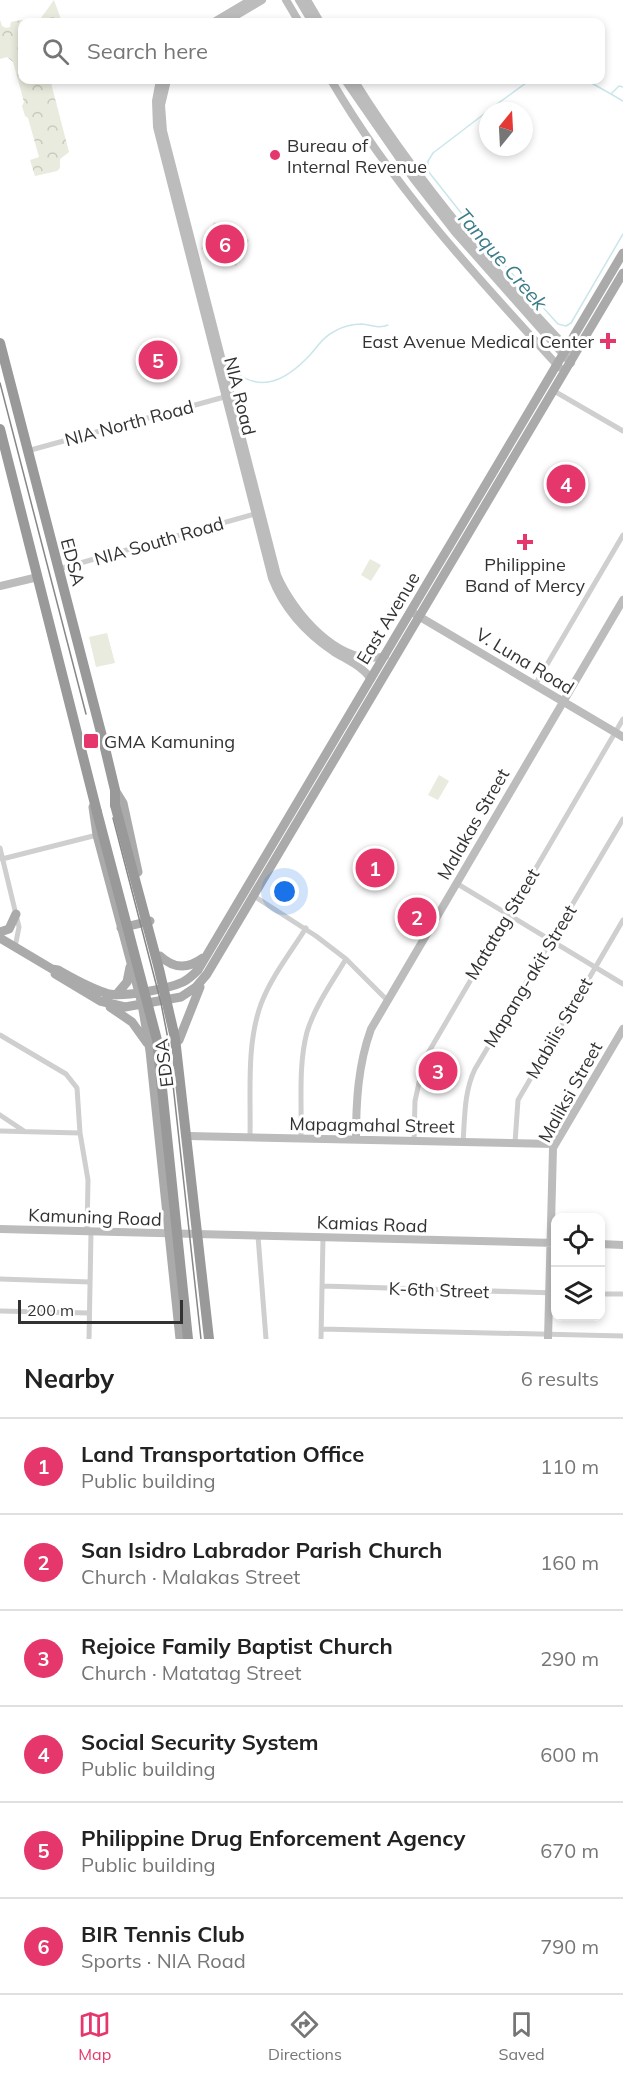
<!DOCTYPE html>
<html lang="en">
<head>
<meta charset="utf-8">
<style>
  body { margin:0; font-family:Mulish,sans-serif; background:#f2f2f2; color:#222 }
  .controls { position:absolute; right:18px; bottom:18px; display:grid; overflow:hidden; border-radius:12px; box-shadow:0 3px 9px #0003 }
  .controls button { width:54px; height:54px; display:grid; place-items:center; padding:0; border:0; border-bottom:2px solid #e0e0e0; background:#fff; color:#222; font:30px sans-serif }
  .compass { position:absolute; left:479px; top:102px; width:54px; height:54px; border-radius:50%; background:#fff; box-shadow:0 3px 9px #0003; rotate:18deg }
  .scale { position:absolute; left:18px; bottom:15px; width:165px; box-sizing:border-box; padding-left:6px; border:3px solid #323232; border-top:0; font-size:16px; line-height:21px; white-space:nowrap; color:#323232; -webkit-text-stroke:4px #fff; paint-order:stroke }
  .you { position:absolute; left:285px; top:892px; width:21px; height:21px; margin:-15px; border:4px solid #fff; border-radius:50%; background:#1a73e8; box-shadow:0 0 0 9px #1a73e833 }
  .badge { display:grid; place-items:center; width:39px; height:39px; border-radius:50%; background:#e6376c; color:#fff; font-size:20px; font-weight:700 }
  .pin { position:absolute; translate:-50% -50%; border:3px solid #fff; box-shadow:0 2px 6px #0006 }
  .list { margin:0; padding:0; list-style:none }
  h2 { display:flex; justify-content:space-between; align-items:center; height:78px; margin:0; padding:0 24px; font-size:26px }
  h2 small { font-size:20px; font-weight:400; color:#767676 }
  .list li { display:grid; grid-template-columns:39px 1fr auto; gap:18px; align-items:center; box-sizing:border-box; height:96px; padding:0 24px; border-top:2px solid #e0e0e0 }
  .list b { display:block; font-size:22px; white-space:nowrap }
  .list p { margin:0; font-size:20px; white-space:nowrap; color:#767676 }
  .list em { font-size:20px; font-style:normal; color:#767676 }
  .icon { flex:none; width:33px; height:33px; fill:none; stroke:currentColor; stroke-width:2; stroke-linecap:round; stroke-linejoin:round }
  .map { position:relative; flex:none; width:623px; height:1339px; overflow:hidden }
  .search { position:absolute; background:#fff; box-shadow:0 3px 9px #0003; left:18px; right:18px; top:18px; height:66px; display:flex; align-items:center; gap:15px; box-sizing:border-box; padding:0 21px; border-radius:12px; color:#767676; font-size:22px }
  .sheet { height:654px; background:#fff }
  nav { display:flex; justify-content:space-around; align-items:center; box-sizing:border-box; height:84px; border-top:2px solid #e0e0e0; background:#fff; font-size:16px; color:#767676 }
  nav a { display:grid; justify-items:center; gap:3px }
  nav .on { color:#e6376c }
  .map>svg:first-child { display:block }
  .forest { fill:url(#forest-crowns) }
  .pitch { fill:#e8ebdd }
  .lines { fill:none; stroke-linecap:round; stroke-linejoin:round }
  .stream { stroke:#cae6eb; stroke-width:1.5 }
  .street { stroke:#cfcfcf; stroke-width:5 }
  .secondary { stroke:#bcbcbc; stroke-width:8 }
  .primary { stroke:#aaa; stroke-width:9 }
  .highway { stroke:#999; stroke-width:10 }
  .tram { stroke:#878787; stroke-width:1.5 }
  .highway-bridge { stroke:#999; stroke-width:10 }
  .poi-dot { fill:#e6376c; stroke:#fff; stroke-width:2 }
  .labels { text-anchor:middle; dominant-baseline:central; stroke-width:6; stroke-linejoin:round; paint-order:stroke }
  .poi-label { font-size:18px; fill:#323232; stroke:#fff; text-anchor:start }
  .street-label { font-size:18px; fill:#323232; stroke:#fff }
  .water-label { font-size:20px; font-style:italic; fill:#3a7c88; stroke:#fff }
</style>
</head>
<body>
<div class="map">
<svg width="623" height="1339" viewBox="0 0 623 1339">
  <defs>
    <pattern id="forest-crowns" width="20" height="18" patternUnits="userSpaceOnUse" patternTransform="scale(1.5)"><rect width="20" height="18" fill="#e8ebdd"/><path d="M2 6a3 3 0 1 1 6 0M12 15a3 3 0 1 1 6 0" fill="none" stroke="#c7cabe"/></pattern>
  </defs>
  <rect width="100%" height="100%" fill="#fff"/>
  <path class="forest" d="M54 0 62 22H38Z
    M0 20 2 26 6 28 10 27 11 22 21 20 32 22H22V80H52L51 83 69 152 60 159V168L57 171 35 176 30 160 39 157 28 118 25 116 22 106 24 102 13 62 7 57 0 59Z"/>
  <path class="pitch" d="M214 222 249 240 236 266 201 249Z
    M370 559 381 565 371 581 361 575Z
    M107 633 115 663 96 667 89 637Z
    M439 775 449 781 438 800 428 795Z"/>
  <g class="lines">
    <path class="stream" d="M586 80 611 94
      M623 87 619 86 611 94 623 101
      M489 110 530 80
      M488 111 433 153 428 161V171L488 247 558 324 566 326 571 323 623 234
      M234 371C262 394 287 379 309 356 318 346 323 337 335 331 342 327 353 324 362 324 371 325 379 329 388 325"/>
    <path class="street" d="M554 391 623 431
      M27 451 228 396
      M59 569 258 513
      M535 685 623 535
      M0 848 19 927 15 947
      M2 859 97 835
      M456 883 623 984
      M254 896 316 936 346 959 387 1000
      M0 1035 66 1074 77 1088 80 1133 88 1180 87 1232
      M0 1115 24 1131
      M0 1131 80 1133
      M250 1137C251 1094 246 1045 261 1004 271 977 291 952 306 928
      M301 1138C302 1104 298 1066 307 1032 315 1006 332 982 346 959
      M414 1141 415 1101 424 1060 623 719
      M463 1142C465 1116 464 1092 475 1069L623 819
      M515 1143 518 1100 623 920
      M258 1236 266 1339
      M0 1279 90 1282
      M322 1286 556 1293
      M600 1294H623
      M0 1311 89 1313
      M321 1329 623 1336
      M89 1339 91 1232
      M321 1339 323 1237"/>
    <path class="secondary" d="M286 0 299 22
      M299 0 312 22
      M307 0 320 22
      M214 22 251 0
      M225 22 262 0
      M160 80 156 101 157 127 272 578C284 609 306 633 334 652 347 660 362 666 371 679
      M167 80 161 105 163 131 277 575C293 612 339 668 385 656
      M331 80C394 188 475 275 559 367
      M345 80 413 178 455 232 571 363
      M354 80C415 178 489 266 569 350
      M0 586 38 577
      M415 614 623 737
      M189 1136 554 1144
      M356 1139C356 1102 358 1065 371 1029L623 600
      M0 1229 556 1243
      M600 1244 623 1245
      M548 1339 553 1148 623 1029"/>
    <path class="primary" d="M115 790 123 803 138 872
      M93 807 97 835 142 1004 150 1051 180 1339
      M121 928 150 921
      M0 932 9 929 16 914
      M0 938 52 969 58 970C74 979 91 989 109 994 124 997 168 989 183 982 189 979 193 975 198 970L623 253
      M160 956C174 969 188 969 203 958
      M55 974 100 1001 125 1007 181 997 196 987 207 974 623 273
      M116 995 127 982 130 967
      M110 1007 132 1022 147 1043
      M179 1040 200 987"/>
    <path class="highway" d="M0 343 104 744 115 790V805
      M0 429 97 812"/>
    <path class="tram" d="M0 383 86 714
      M113 818 161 1003 168 1039 201 1339"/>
    <path class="highway-bridge" d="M115 805 159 969 175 1038 209 1339
      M97 812 157 1040 188 1339"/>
  </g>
  <g class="poi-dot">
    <circle cx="275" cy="155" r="6"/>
    <path d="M605 332h6v6h6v6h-6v6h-6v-6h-6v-6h6z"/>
    <path d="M522 533h6v6h6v6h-6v6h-6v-6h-6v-6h6z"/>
    <rect x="83" y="733" width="16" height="16" rx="3"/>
  </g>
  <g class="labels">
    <g class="poi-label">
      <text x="287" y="145">Bureau of<tspan x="287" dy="21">Internal Revenue</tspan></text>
      <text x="594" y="341" text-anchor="end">East Avenue Medical Center</text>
      <text x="525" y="564" text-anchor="middle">Philippine<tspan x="525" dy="21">Band of Mercy</tspan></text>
      <text x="104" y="741">GMA Kamuning</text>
    </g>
    <g class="street-label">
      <text transform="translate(240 396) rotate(76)">NIA Road</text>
      <text transform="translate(129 423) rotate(-15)">NIA North Road</text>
      <text transform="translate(159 541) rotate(-16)">NIA South Road</text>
      <text transform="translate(73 562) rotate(75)">EDSA</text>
      <text transform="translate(388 618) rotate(-59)">East Avenue</text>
      <text transform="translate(525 661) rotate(31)">V. Luna Road</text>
      <text transform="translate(473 824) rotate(-60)">Malakas Street</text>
      <text transform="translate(502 924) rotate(-59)">Matatag Street</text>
      <text transform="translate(530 976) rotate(-59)">Mapang-akit Street</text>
      <text transform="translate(559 1028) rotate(-60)">Mabilis Street</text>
      <text transform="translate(164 1063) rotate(-97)">EDSA</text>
      <text transform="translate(570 1092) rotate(-61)">Maliksi Street</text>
      <text transform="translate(372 1125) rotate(1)">Mapagmahal Street</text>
      <text transform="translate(95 1217) rotate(2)">Kamuning Road</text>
      <text transform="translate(372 1224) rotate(2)">Kamias Road</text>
      <text transform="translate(439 1290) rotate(2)">K-6th Street</text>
    </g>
    <g class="water-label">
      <text transform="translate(502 259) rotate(49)">Tanque Creek</text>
    </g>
  </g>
</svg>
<div class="controls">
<button><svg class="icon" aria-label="locate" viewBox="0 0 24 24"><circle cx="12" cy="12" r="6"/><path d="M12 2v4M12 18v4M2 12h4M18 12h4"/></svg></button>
<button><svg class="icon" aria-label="layers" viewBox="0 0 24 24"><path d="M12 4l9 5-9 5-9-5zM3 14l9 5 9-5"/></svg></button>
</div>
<svg class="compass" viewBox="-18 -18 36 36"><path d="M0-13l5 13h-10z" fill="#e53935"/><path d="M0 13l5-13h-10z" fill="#767676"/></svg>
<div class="scale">200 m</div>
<div class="you"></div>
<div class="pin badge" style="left:375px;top:868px">1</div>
<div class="pin badge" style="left:417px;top:917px">2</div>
<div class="pin badge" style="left:438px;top:1071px">3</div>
<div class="pin badge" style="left:566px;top:484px">4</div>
<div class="pin badge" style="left:158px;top:360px">5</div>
<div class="pin badge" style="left:225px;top:244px">6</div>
<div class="search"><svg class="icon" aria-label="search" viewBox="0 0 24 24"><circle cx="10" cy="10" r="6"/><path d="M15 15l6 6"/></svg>Search here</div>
</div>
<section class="sheet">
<h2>Nearby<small>6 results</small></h2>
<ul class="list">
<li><span class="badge">1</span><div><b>Land Transportation Office</b><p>Public building</p></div><em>110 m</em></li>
<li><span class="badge">2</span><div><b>San Isidro Labrador Parish Church</b><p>Church · Malakas Street</p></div><em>160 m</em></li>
<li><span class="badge">3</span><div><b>Rejoice Family Baptist Church</b><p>Church · Matatag Street</p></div><em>290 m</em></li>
<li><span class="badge">4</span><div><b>Social Security System</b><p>Public building</p></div><em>600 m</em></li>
<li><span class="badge">5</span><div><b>Philippine Drug Enforcement Agency</b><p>Public building</p></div><em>670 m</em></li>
<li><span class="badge">6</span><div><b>BIR Tennis Club</b><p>Sports · NIA Road</p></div><em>790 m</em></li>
</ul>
</section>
<nav>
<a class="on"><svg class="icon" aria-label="map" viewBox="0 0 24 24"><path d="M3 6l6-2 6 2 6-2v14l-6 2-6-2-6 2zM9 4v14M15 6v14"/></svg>Map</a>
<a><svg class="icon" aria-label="directions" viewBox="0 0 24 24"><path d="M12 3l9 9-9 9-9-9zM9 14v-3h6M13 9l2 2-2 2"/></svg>Directions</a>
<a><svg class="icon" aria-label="saved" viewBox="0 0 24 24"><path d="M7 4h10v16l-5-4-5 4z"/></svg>Saved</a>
</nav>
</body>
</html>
